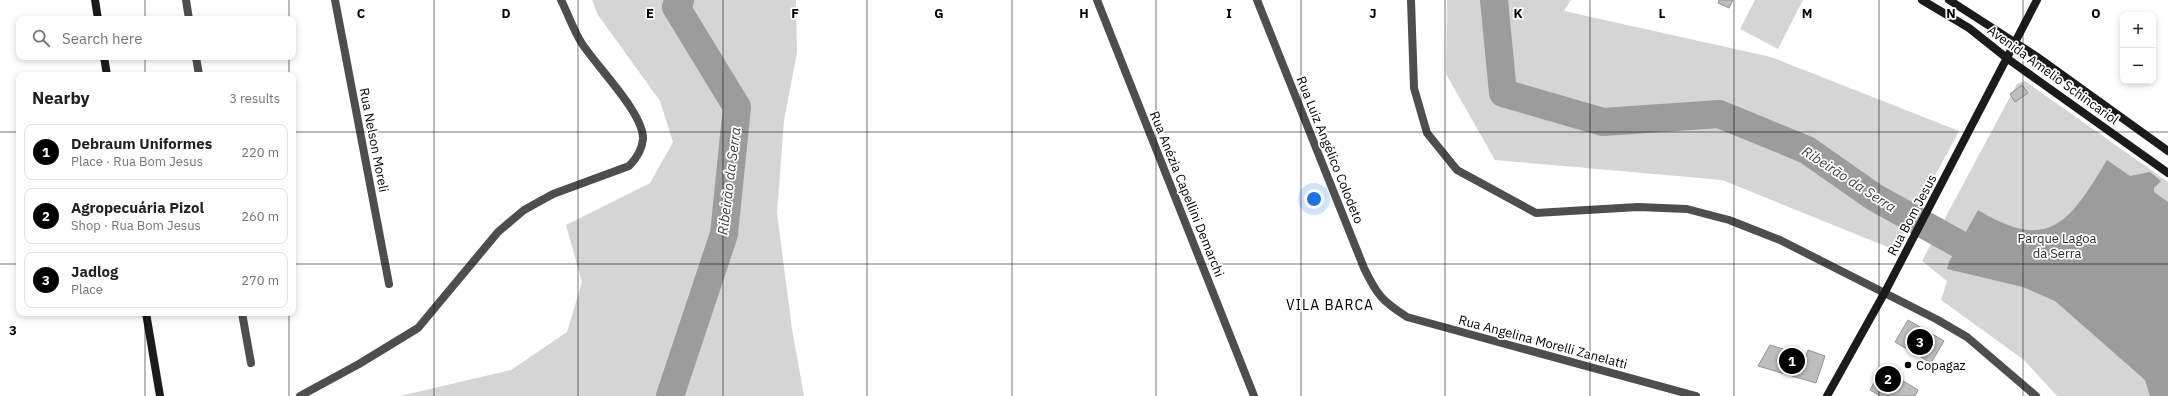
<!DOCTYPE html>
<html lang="en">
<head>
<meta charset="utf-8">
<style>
  body { margin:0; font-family:"IBM Plex Sans",sans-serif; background:#f2f2f2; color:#202124 }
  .controls { position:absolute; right:12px; top:12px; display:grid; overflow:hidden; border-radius:8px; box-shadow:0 2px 6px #0003 }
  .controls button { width:36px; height:36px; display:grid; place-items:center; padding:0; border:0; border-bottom:1px solid #e0e0e0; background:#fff; color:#202124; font:20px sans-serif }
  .you { position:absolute; left:1314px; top:199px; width:14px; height:14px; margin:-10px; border:3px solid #fff; border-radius:50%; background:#1a73e8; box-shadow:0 0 0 6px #1a73e833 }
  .badge { display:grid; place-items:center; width:26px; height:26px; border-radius:50%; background:#000; color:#fff; font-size:13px; font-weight:700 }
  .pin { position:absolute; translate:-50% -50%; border:2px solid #fff; box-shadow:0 1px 4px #0006 }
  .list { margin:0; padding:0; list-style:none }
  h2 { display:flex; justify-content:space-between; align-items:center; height:52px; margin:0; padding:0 16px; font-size:17px }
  h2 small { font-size:13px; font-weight:400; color:#757577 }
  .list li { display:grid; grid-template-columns:26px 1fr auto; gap:12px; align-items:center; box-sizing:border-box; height:56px; margin:0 8px 8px; padding:0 8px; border:1px solid #e0e0e0; border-radius:8px }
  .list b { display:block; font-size:15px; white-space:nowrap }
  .list p { margin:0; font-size:13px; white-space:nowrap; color:#757577 }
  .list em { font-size:13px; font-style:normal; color:#757577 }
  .icon { flex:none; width:22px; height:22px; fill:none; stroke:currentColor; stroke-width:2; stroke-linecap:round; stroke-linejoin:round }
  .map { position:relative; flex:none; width:2168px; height:396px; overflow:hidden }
  .search { position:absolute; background:#fff; box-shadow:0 2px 6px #0003; left:16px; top:16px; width:280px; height:44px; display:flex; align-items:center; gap:10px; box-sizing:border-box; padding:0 14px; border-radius:8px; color:#757577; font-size:15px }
  .panel { position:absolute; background:#fff; box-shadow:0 2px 6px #0003; left:16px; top:72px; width:280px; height:244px; border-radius:8px }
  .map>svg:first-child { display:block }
  .green { fill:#d5d5d5 }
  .water { fill:#9c9c9c }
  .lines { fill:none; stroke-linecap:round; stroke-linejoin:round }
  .river { stroke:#9c9c9c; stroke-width:28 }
  .building { fill:#bebebe; stroke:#929292 }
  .street { stroke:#4e4e4e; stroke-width:8 }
  .secondary { stroke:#1b1b1b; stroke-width:8 }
  .grid { fill:none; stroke:#000; stroke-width:1; stroke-opacity:0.55 }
  .poi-dot { fill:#000; stroke:#fff; stroke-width:1.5 }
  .labels { text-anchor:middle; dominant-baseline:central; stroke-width:3.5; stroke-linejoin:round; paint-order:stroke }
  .street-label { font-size:13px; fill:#000; stroke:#fff }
  .park-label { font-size:13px; fill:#2c2c2c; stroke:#fff }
  .poi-label { font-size:13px; fill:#000; stroke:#fff; text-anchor:start }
  .water-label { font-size:14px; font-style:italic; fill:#3d3d3d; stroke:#fff }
  .neighbourhood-label { font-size:14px; letter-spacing:1px; fill:#000; stroke:#fff }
  .grid-label { font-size:13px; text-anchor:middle; font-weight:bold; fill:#000; stroke:#fff; stroke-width:3.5; stroke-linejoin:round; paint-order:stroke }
</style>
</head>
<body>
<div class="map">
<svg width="2168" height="396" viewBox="0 0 2168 396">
  <rect width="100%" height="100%" fill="#fff"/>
  <path class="green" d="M592 0H796L797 53 784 120 777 213 792 329 804 396H400L511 370 567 332 582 282 566 225 650 183 673 142 660 101 598 15Z
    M1447 0H1571L1564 11 1771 57 1959 131 1895 250 1722 180 1495 160 1446 74Z
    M1755 0H1803L1778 49 1740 29Z
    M2025 81 2168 182V396H2057L2024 360 1941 300 1947 281 1922 261 2017 84Z"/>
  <path class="water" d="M2107 160 2130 176 2150 172 2161 181 2154 188V192L2168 202V396H2150L2145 380 2055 301 2023 287 1947 269 1949 262 1978 210C2050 254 2070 221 2107 160Z"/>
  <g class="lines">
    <path class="river" d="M1494 0 1503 93 1603 122 1719 114 1807 150 1874 197 1959 244
      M670 396 724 234 737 107 676 7 680 0"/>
  </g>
  <path class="building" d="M1719 0H1733L1729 8 1718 3Z
    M2022 85 2028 93 2015 102 2010 94Z
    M1908 320 1944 341 1931 363 1895 342Z
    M1770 345 1806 356 1808 350 1825 356 1816 383 1758 366Z
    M1882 368 1918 390 1915 396H1880L1870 390Z"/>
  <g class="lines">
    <path class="street" d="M186 0 189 19
      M335 0 389 284
      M1097 0 1254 396
      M1257 0 1364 268C1377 295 1382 301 1407 317L1696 396
      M1411 0 1414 88 1427 133 1457 170 1536 213 1638 207 1687 209 1729 220 1780 240 1936 319 1967 337 2036 396
      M196 57 199 75
      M242 313 251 363
      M300 396 359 364 418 328 498 232 524 210 553 194 629 166C637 158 642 150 643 139 644 113 595 65 581 42 573 29 568 14 561 0"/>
    <path class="secondary" d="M95 0 98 19
      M1922 0 1969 28 2008 59 2168 173
      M1949 0 2036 56 2168 151
      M104 57 107 75
      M146 313 160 396
      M1827 396 1885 292 2037 0"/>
  </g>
  <path class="grid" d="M145 0V19M289 0V19M434 0V396M578 0V396M723 0V396M867 0V396M1012 0V396M1156 0V396M1301 0V396M1445 0V396M1590 0V396M1734 0V396M1879 0V396M2023 0V396M145 57V75M289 57V75M0 132H19M293 132H2168M0 264H19M293 264H2168M145 313V396M289 313V396"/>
  <circle class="poi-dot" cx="1908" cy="365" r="4"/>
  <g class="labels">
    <g class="street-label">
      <text transform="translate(2053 75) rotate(36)">Avenida Amelio Schincariol</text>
      <text transform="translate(374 140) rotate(79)">Rua Nelson Moreli</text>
      <text transform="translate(1330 150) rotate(68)">Rua Luiz Angélico Colodeto</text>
      <text transform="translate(1187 194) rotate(68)">Rua Anézia Capellini Demarchi</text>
      <text transform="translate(1912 215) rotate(-62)">Rua Bom Jesus</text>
      <text transform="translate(1543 342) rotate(15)">Rua Angelina Morelli Zanelatti</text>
    </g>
    <g class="park-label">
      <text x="2057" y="238">Parque Lagoa<tspan x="2057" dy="15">da Serra</tspan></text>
    </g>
    <g class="poi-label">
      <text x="1916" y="365">Copagaz</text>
    </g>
    <g class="water-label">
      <text transform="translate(1849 179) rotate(33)">Ribeirão da Serra</text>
      <text transform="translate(729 181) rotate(-83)">Ribeirão da Serra</text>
    </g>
    <g class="neighbourhood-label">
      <text x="1330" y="305">VILA BARCA</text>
    </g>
  </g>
  <g class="grid-label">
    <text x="361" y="18">C</text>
    <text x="506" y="18">D</text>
    <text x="650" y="18">E</text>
    <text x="795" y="18">F</text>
    <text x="939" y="18">G</text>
    <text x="1084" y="18">H</text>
    <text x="1229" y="18">I</text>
    <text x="1373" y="18">J</text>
    <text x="1518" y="18">K</text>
    <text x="1662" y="18">L</text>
    <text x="1807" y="18">M</text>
    <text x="1951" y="18">N</text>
    <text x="2096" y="18">O</text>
    <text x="13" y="335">3</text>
  </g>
</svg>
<div class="controls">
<button>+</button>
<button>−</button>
</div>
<div class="you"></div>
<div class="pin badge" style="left:1792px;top:361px">1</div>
<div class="pin badge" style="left:1888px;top:379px">2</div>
<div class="pin badge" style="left:1920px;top:342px">3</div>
<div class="search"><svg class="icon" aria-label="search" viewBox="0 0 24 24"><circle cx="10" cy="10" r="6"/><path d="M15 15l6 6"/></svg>Search here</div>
<section class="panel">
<h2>Nearby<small>3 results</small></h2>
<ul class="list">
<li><span class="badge">1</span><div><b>Debraum Uniformes</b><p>Place · Rua Bom Jesus</p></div><em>220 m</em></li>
<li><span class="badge">2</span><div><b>Agropecuária Pizol</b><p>Shop · Rua Bom Jesus</p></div><em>260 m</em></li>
<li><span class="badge">3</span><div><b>Jadlog</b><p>Place</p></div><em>270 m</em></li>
</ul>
</section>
</div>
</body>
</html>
